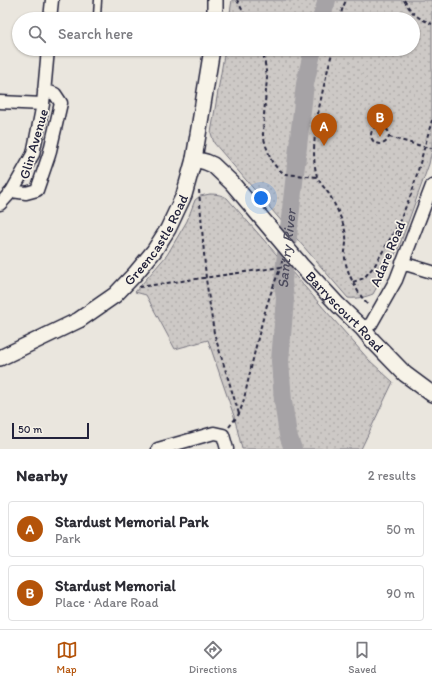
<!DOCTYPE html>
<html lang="en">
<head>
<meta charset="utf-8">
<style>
  body { margin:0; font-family:Itim,sans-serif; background:#f2f2f3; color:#2b2b33 }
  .scale { position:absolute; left:12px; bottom:10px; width:77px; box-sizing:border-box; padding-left:4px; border:2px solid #22223b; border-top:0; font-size:11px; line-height:14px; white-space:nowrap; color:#22223b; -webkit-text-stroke:3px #f7f3e8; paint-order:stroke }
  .you { position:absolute; left:261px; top:198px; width:14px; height:14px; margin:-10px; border:3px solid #fff; border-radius:50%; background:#1a73e8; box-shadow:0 0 0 6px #1a73e833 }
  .badge { display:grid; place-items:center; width:26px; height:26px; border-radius:50%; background:#b45309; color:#fff; font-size:13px; font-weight:700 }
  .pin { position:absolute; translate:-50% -33px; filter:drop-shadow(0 1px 2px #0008) }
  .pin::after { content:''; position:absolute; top:21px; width:14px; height:12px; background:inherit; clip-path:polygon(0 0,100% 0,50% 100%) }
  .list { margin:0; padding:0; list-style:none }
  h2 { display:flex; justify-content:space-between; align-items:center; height:52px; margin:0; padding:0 16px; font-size:17px }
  h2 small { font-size:13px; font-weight:400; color:#7c7c81 }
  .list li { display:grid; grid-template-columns:26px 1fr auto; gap:12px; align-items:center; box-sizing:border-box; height:56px; margin:0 8px 8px; padding:0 8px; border:1px solid #e1e1e2; border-radius:4px }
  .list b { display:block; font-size:15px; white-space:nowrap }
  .list p { margin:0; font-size:13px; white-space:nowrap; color:#7c7c81 }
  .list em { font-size:13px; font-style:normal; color:#7c7c81 }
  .icon { flex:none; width:22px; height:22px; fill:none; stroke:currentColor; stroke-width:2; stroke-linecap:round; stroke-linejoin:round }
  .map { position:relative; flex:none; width:432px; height:449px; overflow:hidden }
  .search { position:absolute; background:#fff; box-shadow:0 1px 3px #0004; left:12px; right:12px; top:12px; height:44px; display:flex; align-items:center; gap:10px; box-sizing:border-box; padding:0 14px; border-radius:22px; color:#7c7c81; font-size:15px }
  .sheet { height:180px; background:#fff }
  nav { display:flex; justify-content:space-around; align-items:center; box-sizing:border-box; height:56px; border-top:1px solid #e1e1e2; background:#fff; font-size:11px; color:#7c7c81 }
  nav a { display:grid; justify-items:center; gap:2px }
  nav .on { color:#b45309 }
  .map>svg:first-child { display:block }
  .park { fill:url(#park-dots); stroke:#787680 }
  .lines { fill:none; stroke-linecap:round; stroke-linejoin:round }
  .river { stroke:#a6a3a6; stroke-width:18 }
  .service-casing { stroke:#22223b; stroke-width:9 }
  .minor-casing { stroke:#22223b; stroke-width:15 }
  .tertiary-casing { stroke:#22223b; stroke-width:18 }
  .path { stroke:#22223b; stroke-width:2; stroke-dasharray:4 3; stroke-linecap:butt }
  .service { stroke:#f7f3e8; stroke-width:6 }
  .minor { stroke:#f7f3e8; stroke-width:12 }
  .tertiary { stroke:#f7f3e8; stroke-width:15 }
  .labels { text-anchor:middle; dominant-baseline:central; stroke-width:3.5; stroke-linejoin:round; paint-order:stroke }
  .street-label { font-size:14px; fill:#22223b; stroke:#f7f3e8 }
  .water-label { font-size:15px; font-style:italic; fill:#504f60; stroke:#f7f3e8 }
</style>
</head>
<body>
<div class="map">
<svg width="432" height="449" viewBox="0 0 432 449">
  <defs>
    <pattern id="park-dots" width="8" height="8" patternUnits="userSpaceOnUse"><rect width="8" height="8" fill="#cdc9c6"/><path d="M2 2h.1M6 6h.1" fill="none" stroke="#b0acab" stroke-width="1.8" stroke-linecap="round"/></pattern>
  </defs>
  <rect width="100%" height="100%" fill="#eae6de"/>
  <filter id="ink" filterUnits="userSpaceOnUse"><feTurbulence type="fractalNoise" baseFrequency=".025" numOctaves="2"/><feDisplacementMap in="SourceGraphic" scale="8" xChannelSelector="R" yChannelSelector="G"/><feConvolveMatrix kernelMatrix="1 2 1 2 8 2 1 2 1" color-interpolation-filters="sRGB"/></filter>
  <g filter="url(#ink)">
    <path class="park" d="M232 0H432V150L429 164 399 247 373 294C366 297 356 299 348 298L214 143 211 133 225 49H413V19H229Z
      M210 194C217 194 222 195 227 198L369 360 393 382 361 449H242L234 416 208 340 175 349 146 295 135 292 167 255 187 221 195 200 200 196Z"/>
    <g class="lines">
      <g class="river">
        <path d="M321 19 327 0"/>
        <path id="s1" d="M293 449 288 435 283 401 280 361 285 299 283 281 305 84 313 49"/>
      </g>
      <defs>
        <path id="service" d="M97 16 98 0"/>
        <path id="minor" d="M50 19 52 0
          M0 102 43 104
          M12 191 26 193 37 190 49 155 61 103 55 94 44 90
          M0 204 12 191 33 154 43 104 48 49
          M402 263 432 272
          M362 328 371 324 396 280 432 186
          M158 449 214 433 223 435 227 449"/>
        <g id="tertiary">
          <path d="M215 0V19"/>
          <path id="s2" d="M194 159 206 162 213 165 232 183 301 265 338 305 362 328 373 341 405 374 432 394"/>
          <path id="s3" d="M0 358 79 320 115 295 135 274 154 251 168 229 184 195 194 159 212 49"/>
        </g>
      </defs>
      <use href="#service" class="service-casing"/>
      <use href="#minor" class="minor-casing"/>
      <use href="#tertiary" class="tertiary-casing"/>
      <path class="path" d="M237 0 247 19
        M404 0C413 15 416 17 432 24
        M340 19 342 10 346 0
        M261 49 264 57 267 78 264 115 263 135 266 146 272 162 278 169 285 174 317 177
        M333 49C325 82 307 143 317 176 319 182 325 188 329 194 335 204 345 225 346 236 347 243 344 251 345 258 346 272 359 296 369 306
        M371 135a9 9 0 1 1 18 0a9 9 0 1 1-18 0Z
        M389 137 425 147 432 148
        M199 190 206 279 214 333 239 414
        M353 282 364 278 375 265 398 225 412 192 432 120
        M139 287 281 267 282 261
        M229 427 239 414 243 403C254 357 262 310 281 267"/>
      <use href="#service" class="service"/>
      <use href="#minor" class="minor"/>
      <use href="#tertiary" class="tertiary"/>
    </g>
  </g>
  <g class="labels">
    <g class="street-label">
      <text transform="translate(34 144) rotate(-74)">Glin Avenue</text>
      <text stroke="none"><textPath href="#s3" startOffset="201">Greencastle Road</textPath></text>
      <text transform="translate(388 254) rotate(-67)">Adare Road</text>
      <text stroke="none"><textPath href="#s2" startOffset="217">Barryscourt Road</textPath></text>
    </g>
    <g class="water-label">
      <text stroke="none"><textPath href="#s1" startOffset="202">Santry River</textPath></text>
    </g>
  </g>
</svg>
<div class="scale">50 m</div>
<div class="you"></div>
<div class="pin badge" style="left:324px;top:146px">A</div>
<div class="pin badge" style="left:380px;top:137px">B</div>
<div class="search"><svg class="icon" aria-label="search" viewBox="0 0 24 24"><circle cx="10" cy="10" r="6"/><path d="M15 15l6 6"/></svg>Search here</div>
</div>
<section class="sheet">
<h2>Nearby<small>2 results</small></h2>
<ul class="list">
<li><span class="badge">A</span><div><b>Stardust Memorial Park</b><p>Park</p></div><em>50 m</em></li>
<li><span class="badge">B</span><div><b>Stardust Memorial</b><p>Place · Adare Road</p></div><em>90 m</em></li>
</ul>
</section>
<nav>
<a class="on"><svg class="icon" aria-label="map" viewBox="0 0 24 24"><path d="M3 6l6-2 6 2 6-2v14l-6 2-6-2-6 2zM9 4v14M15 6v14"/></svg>Map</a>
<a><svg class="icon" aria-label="directions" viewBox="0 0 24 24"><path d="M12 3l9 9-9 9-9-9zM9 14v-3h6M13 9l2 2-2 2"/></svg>Directions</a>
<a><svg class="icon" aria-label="saved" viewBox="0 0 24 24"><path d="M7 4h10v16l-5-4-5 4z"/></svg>Saved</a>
</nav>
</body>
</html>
